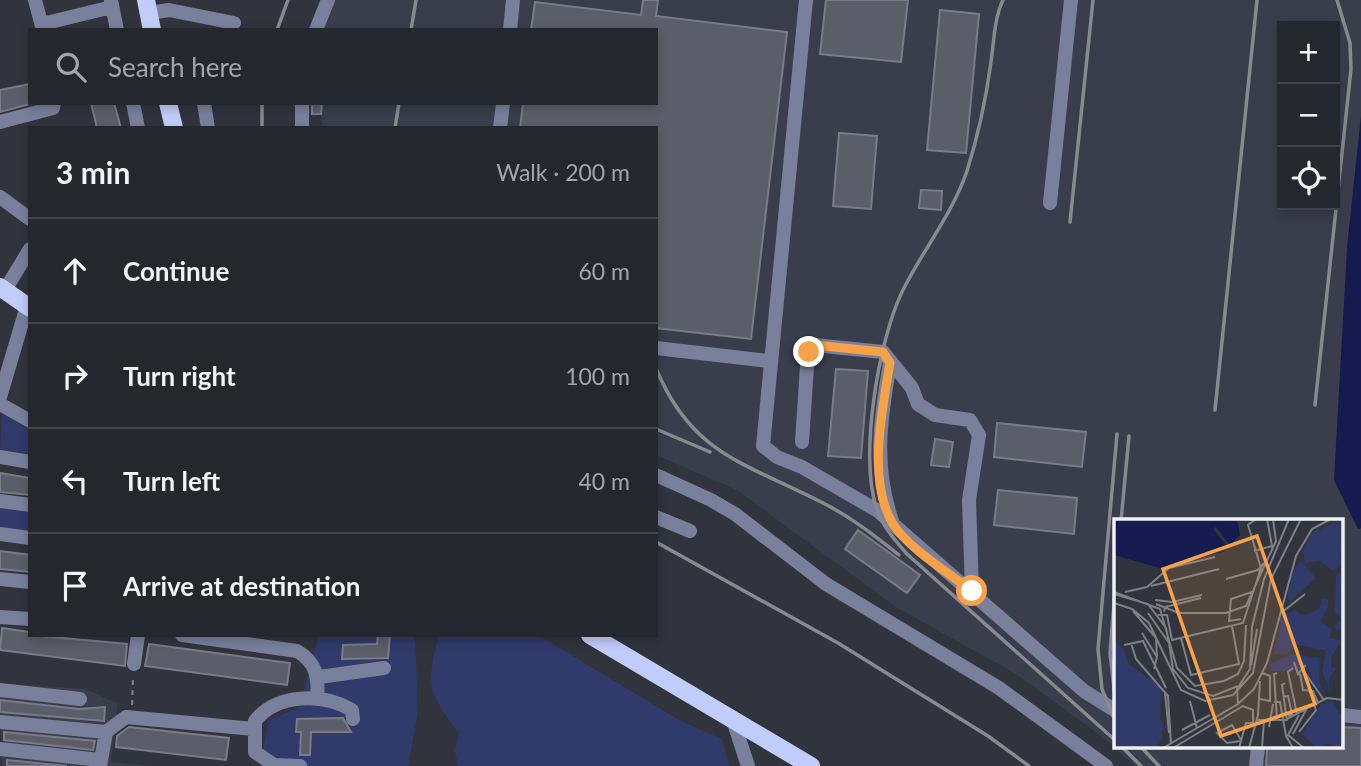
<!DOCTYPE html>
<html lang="en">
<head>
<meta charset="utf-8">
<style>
  body { margin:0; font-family:Lato,sans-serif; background:#2d2f36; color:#f1f3f6 }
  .controls { position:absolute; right:21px; top:21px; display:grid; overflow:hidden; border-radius:0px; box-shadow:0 4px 10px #0003 }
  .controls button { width:63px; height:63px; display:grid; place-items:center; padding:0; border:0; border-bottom:2px solid #42444a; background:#25272e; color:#f1f3f6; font:35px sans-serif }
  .stop { position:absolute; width:21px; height:21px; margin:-16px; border:5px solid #f7a149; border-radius:50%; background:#fff }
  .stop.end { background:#f7a149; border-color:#fff; box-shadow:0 2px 7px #0008 }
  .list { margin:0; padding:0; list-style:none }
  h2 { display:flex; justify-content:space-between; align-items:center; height:91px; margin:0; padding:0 28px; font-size:30px }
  h2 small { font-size:23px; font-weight:400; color:#a3a5aa }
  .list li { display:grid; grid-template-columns:46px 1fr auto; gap:21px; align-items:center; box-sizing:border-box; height:105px; padding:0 28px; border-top:2px solid #42444a }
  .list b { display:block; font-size:26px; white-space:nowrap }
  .list em { font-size:23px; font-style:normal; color:#a3a5aa }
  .icon { flex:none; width:38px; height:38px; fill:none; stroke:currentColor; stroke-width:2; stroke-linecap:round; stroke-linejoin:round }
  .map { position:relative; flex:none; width:1361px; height:766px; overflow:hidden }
  .search { position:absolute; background:#25272e; box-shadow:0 4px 10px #0003; left:28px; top:28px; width:630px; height:77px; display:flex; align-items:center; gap:18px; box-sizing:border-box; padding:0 24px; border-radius:0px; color:#a3a5aa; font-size:26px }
  .panel { position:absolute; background:#25272e; box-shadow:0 4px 10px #0003; left:28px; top:126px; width:630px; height:511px; border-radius:0px }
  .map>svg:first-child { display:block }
  .built { fill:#3a3e4c; fill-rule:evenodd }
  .green { fill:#303a6b }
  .water { fill:#151a4f }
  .building { fill:#5b5e68; stroke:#797c87; stroke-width:2 }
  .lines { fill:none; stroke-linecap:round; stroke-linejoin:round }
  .path { stroke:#81848c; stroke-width:2; stroke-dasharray:5 5; stroke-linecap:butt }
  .minor { stroke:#78809c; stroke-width:14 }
  .major { stroke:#c0ccfa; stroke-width:18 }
  .rail { stroke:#888a92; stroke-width:3.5 }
  .route { stroke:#f7a149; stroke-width:9 }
  .inset-road { fill:none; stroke:#7d8087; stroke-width:2 }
  .view { fill:#f7a149; fill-opacity:0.15; stroke:#f7a149; stroke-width:3.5 }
  .inset-edge { fill:none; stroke:#eff1f7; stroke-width:3.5 }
</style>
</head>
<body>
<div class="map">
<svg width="1361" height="766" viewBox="0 0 1361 766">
  <rect width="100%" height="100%" fill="#31343d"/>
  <path class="built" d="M320 0H1361V116L1347 248 1358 529 1361 528V766H1135L1100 735 1016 674 896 607 737 490 656 455V128H322L321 114 306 113 307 103H656V30H308ZM1282 26H1335V205H1282ZM1116 521H1342V747H1116Z
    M0 683 86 689 118 704 111 762 151 766H2Z"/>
  <path class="green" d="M2 414 30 429V455L0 449Z
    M0 508 30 511V531L0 528Z
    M319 635H415L418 713 408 766H261L268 721 299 707Z
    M439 635H538L681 721 722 739 729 766H458L455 751 459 733C427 691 426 685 439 635Z"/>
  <path class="water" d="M1361 116V528L1358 529 1334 480 1347 248Z"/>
  <path class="building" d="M643 0H658L656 16 787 32 751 339 656 328V128H520L523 103H656V30H531L535 2 641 15Z
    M826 0H908L901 62 820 54Z
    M940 10 979 14 966 153 927 150Z
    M30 84V104L0 112V90Z
    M91 103H114L121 128H97Z
    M312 103H322L321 114H312Z
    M839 133 877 136 871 209 833 206Z
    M921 190 942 191 941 210 919 208Z
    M836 369 868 371 861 458 828 456Z
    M997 423 1086 432 1082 467 994 457Z
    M935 439 953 442 949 467 931 465Z
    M0 473 30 478V495L0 492Z
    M998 490 1077 498 1074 534 994 525Z
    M858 530 920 575 907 593 845 549Z
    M0 551 30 555V572L0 569Z
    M2 628 30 632V635L127 644 125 666 0 650Z
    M378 635H390L388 658 342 659 343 645 377 644Z
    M149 644 290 663 287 685 145 666Z
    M0 700 79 709 105 707 104 721 0 712Z
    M343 718 351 732H311L310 755H300L301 732H296L297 719Z
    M129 727 229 738 226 760 116 747 117 736Z
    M1342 727 1361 728V766H1266L1267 747H1342Z
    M4 732 95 741 93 750 4 740Z
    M7 760 67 766H7Z"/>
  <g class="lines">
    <path class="path" d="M132 705 133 679"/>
    <path class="minor" d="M35 0 43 30
      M111 0 117 30
      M806 0 763 446 777 457 802 467 878 511 1084 691 1116 711
      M149 13 169 10 234 23
      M42 24 112 7
      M316 30 328 0
      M510 30 513 0
      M133 103 138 128
      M204 103 208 128
      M302 103V128
      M0 122 53 108 54 103
      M500 128 503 103
      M0 197 30 219
      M1050 203 1071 0
      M5 290 30 249
      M656 348 769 361
      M890 363C880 421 873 467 893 524
      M0 397 27 306
      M0 404 30 421
      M802 442 807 366 814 345 883 352 912 388 918 404 935 415 970 420 979 435 969 500 972 591
      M0 457 30 462
      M656 475 711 500 735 514 826 584 999 688 1106 766
      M0 501 30 505
      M656 517 690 531
      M0 534 30 538
      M0 579 30 582
      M0 617 30 619
      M182 635 297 651C316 662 319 677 317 698
      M134 664 138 635
      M319 677 384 668
      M0 690 80 699
      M1342 715 1361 717
      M732 717 748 766
      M0 722 106 732
      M0 749 100 760
      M100 766 106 732 126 717 254 729
      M300 766 274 765 255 752V721C277 693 323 693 352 710L353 719
      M1256 766 1258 747"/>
    <path class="major" d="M146 0 152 30
      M168 103 174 128
      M0 287 30 308
      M590 635 811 766"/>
    <path class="rail" d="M1003 0C994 19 994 42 991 62 986 99 978 136 967 171 952 215 922 251 902 292 878 342 859 457 877 510 883 527 896 541 907 554L1116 741
      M277 30 288 0
      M411 30 416 0
      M262 128V103
      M395 128 399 103
      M1070 222 1093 0
      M656 368C691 455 748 464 823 503 851 517 875 536 899 555
      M1315 405 1351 69 1350 43 1337 0
      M1215 410 1257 0
      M656 429 710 452
      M1121 521 1129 436
      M656 542 838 643 988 736 1029 766
      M1115 697 1110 653 1116 578
      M1116 723 1102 689 1098 649 1117 434
      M1122 747 1141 766
      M1141 747 1159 766"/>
  </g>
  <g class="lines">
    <path class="route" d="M809 352 814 345 883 352 890 363C882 409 867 482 893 524 908 548 949 573 972 591"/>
  </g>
  <g transform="translate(1114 519)">
    <rect width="229" height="229" fill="#31343d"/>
    <path d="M229 1 226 47 219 52 207 42 191 44 189 31 199 13ZM186 42 202 59 177 82 173 80 179 52ZM227 53 229 108 223 112 221 107 227 100 221 93 222 57ZM207 79 214 80V87L207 103 218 110 215 119 227 122 217 139V149H222L215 160 216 173 208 152 212 131 183 126 172 135H160L167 97 181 91 188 96 198 94 208 86ZM0 122 9 129 15 145 47 168 46 200 50 207 44 229H0ZM177 135 206 139 205 162 212 175 201 167 193 146 191 152H157L156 145ZM218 182 229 199V229L213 225 203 229 188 215 207 185Z" fill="#303a6b"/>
    <path d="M0 0H123L126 16 116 26 102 8 99 10 114 28 109 33 46 49 0 36Z" fill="#151a4f"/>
    <path class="inset-road" d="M140 32 158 27 153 0M112 60 144 51 152 42M37 67 105 50M0 73 46 90 63 149 81 167 110 162 124 155 130 142 132 106M11 73 33 68 55 49 101 38M0 75 34 85 52 109 55 124 34 94M41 81 58 83 88 76M0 84 18 90 35 104 67 171 91 182 119 176 139 154 157 60 187 0M42 85 65 94H112L132 87 162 22 159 0M19 92 42 119 43 138M50 93 51 88 87 79M167 94 191 75M44 96H53L58 121 129 104 147 49 134 6 142 0M127 100 115 102 117 80 138 73M28 114 43 138 40 150M67 119 77 156 125 145 118 107M17 124 22 140 54 177 57 225M55 124 59 150 74 169 99 177 124 167M10 126 29 122 52 169M180 143 184 155 192 146M137 146 143 110M179 149 174 153 183 195M189 151 210 181M186 155 189 171 199 172 204 184M171 164 168 166 173 202M51 174 55 214M169 178 174 177 178 195 174 197M146 180 156 182V157L148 154M76 182 83 209M160 183H166L172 217 179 229M124 185 123 170 136 150 138 108 150 60 175 0M185 196 174 216 190 229M143 201H171L213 179 230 181M163 201 160 155 163 154M155 208 159 185M68 211 96 196M185 213 202 191 196 173M179 215 193 189M127 222 113 224 103 214 118 206 127 221M49 229 124 185 140 170 153 144 182 37 198 10 217 0M59 229 129 187 139 191V203M125 229 132 204H140M135 229 144 196 146 162M148 229 150 201"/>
    <path class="view" d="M143 17 201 185 107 217 49 50Z"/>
    <rect width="229" height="229" class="inset-edge"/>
  </g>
</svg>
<div class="controls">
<button>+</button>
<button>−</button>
<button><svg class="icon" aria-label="locate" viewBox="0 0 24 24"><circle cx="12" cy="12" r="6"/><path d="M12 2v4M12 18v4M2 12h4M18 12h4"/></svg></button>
</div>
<div class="stop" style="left:972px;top:591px"></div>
<div class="stop end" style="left:809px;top:352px"></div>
<div class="search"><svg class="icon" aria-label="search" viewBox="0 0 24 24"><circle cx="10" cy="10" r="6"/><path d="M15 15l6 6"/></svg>Search here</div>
<section class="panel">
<h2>3 min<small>Walk · 200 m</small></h2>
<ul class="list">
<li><svg class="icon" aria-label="ahead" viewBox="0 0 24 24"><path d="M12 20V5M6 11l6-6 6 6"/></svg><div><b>Continue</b></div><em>60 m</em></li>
<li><svg class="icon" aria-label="right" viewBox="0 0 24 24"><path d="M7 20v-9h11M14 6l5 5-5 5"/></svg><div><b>Turn right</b></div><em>100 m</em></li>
<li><svg class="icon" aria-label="left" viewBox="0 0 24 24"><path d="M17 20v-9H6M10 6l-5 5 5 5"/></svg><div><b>Turn left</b></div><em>40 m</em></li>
<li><svg class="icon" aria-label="arrive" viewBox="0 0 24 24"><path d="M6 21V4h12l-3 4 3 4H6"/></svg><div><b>Arrive at destination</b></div></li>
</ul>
</section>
</div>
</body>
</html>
